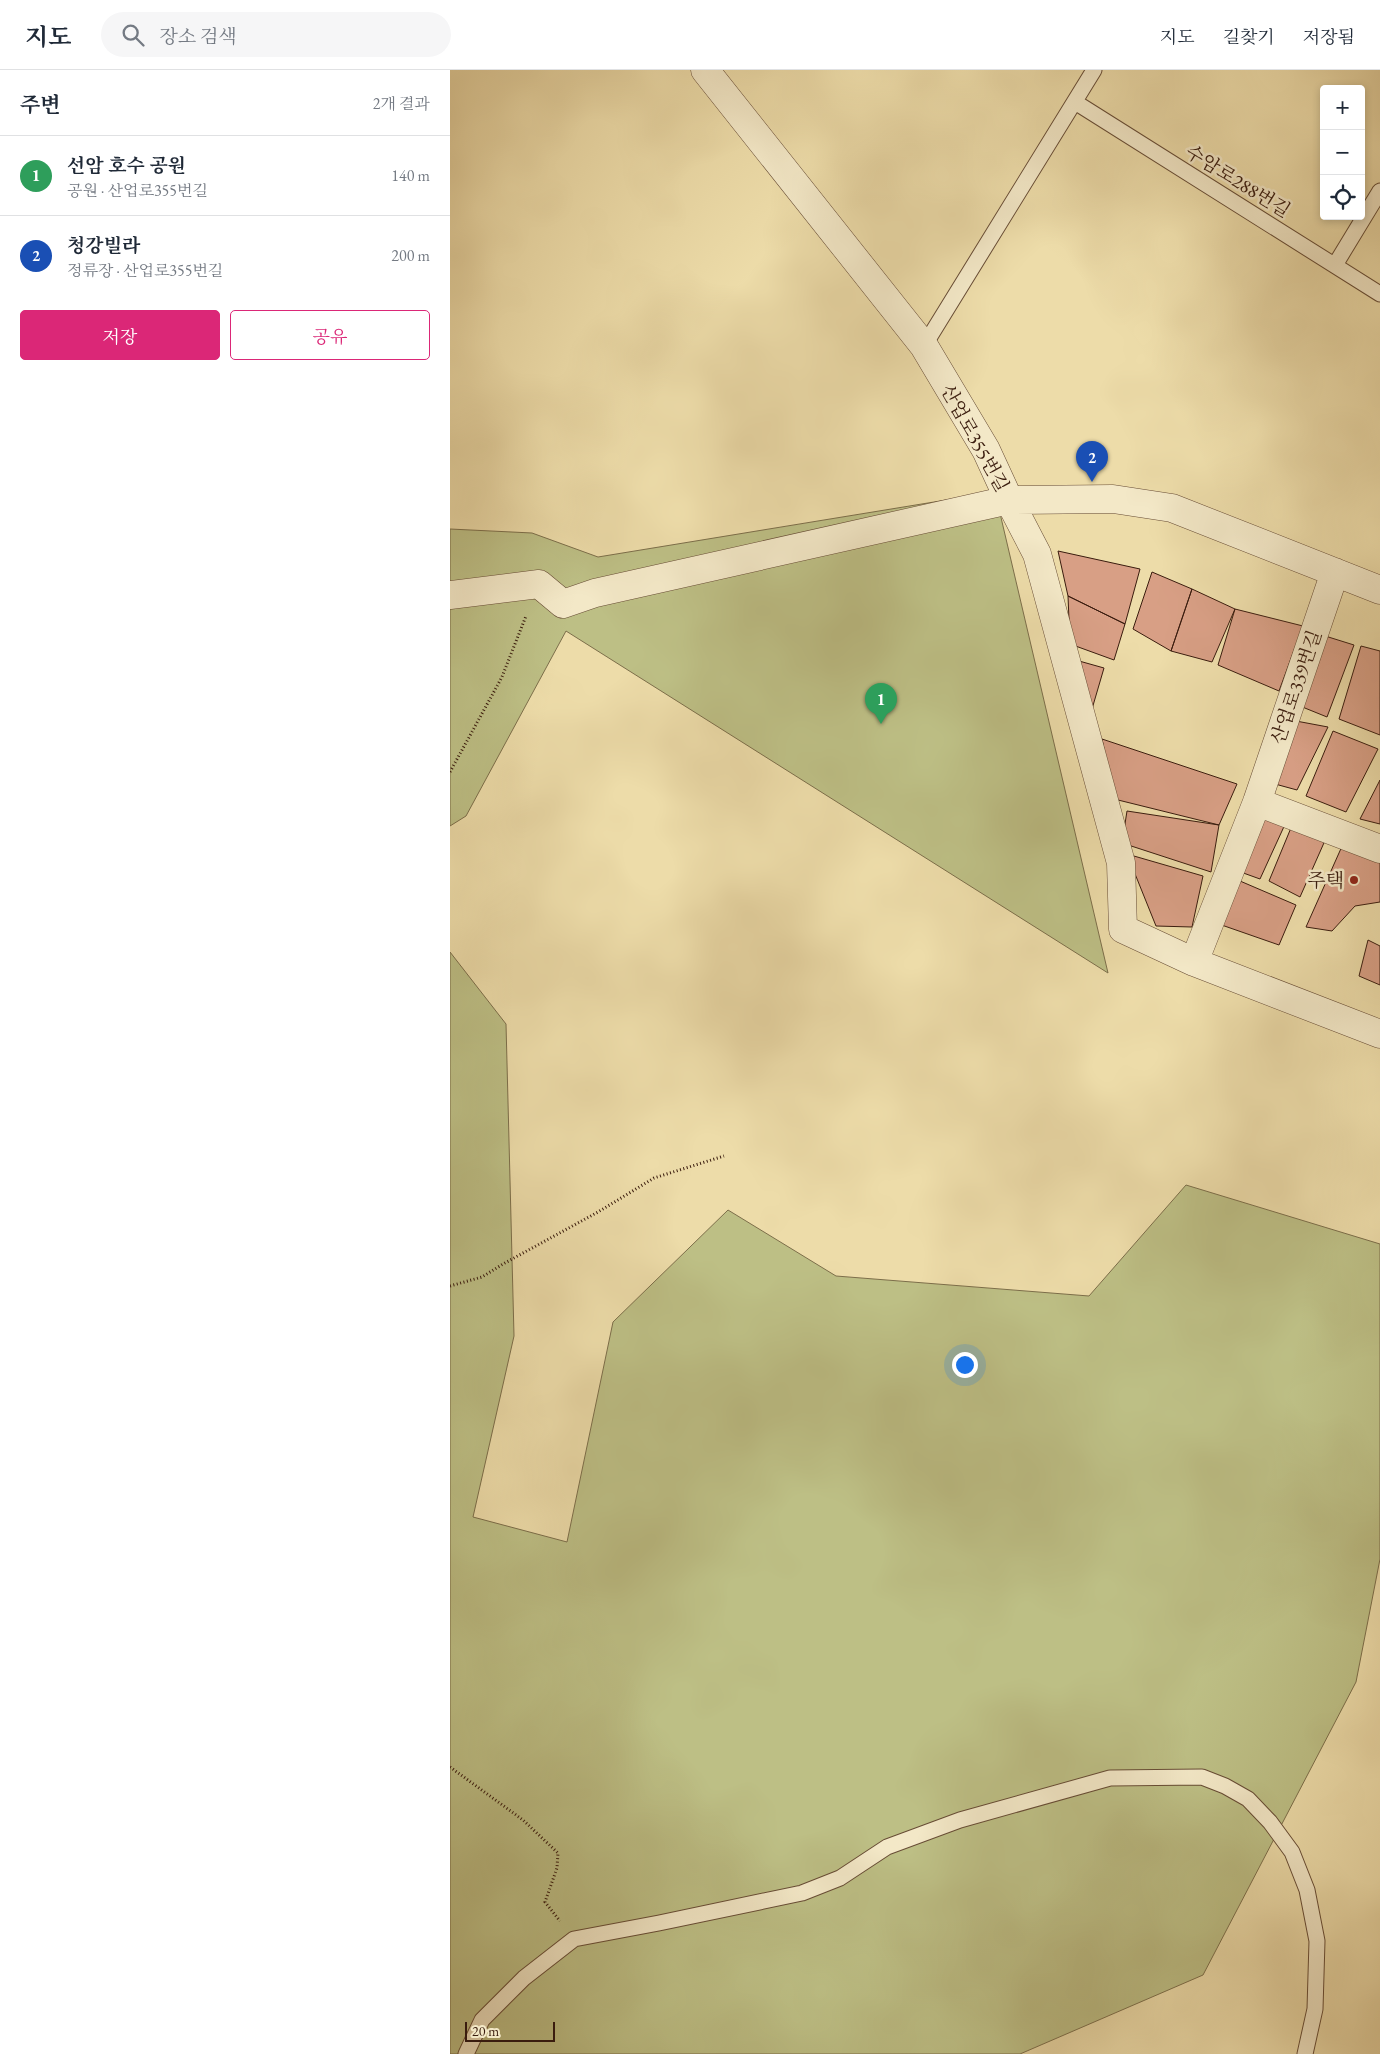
<!DOCTYPE html>
<html lang="ko">
<head>
<meta charset="utf-8">
<style>
  body { margin:0; font-family:"EB Garamond","Noto Serif KR",serif; background:#f6f6f7; color:#1f2937 }
  .controls { position:absolute; right:15px; top:15px; display:grid; overflow:hidden; border-radius:5px; box-shadow:0 2px 8px #0003 }
  .controls button { width:45px; height:45px; display:grid; place-items:center; padding:0; border:0; border-bottom:1px solid #e0e1e3; background:#fff; color:#1f2937; font:25px sans-serif }
  .scale { position:absolute; left:15px; bottom:12px; width:90px; box-sizing:border-box; padding-left:5px; border:2px solid #3a1c0e; border-top:0; font-size:14px; line-height:18px; white-space:nowrap; color:#3a1c0e; -webkit-text-stroke:4px #f3e8c7; paint-order:stroke }
  .you { position:absolute; left:514px; top:1294px; width:18px; height:18px; margin:-12px; border:4px solid #fff; border-radius:50%; background:#1a73e8; box-shadow:0 0 0 8px #1a73e833 }
  .badge { display:grid; place-items:center; width:32px; height:32px; border-radius:50%; background:#db2777; color:#fff; font-size:16px; font-weight:700 }
  .pin { position:absolute; translate:-50% -41px; filter:drop-shadow(0 1px 2px #0008) }
  .pin::after { content:''; position:absolute; top:26px; width:18px; height:15px; background:inherit; clip-path:polygon(0 0,100% 0,50% 100%) }
  .list { margin:0; padding:0; list-style:none }
  h2 { display:flex; justify-content:space-between; align-items:center; height:65px; margin:0; padding:0 20px; font-size:21px }
  h2 small { font-size:16px; font-weight:400; color:#747a83 }
  .list li { display:grid; grid-template-columns:32px 1fr auto; gap:15px; align-items:center; box-sizing:border-box; height:80px; padding:0 20px; border-top:1px solid #e0e1e3 }
  .list b { display:block; font-size:19px; white-space:nowrap }
  .list p { margin:0; font-size:16px; white-space:nowrap; color:#747a83 }
  .list em { font-size:16px; font-style:normal; color:#747a83 }
  .actions { display:flex; gap:10px; padding:15px 20px }
  .actions a { flex:1; padding:11px 0; border:1px solid #db2777; border-radius:5px; text-align:center; font-size:18px; color:#db2777 }
  .actions .main { background:#db2777; color:#fff }
  .icon { flex:none; width:28px; height:28px; fill:none; stroke:currentColor; stroke-width:2; stroke-linecap:round; stroke-linejoin:round }
  .map { position:relative; flex:none; width:930px; height:1984px; overflow:hidden }
  header { display:flex; align-items:center; gap:30px; box-sizing:border-box; height:70px; padding:0 25px; background:#fff; border-bottom:1px solid #e0e1e3 }
  header strong { font-size:24px }
  nav { display:flex; gap:28px; margin-inline-start:auto; font-size:18px }
  .search { width:350px; height:45px; background:#f6f6f7; display:flex; align-items:center; gap:12px; box-sizing:border-box; padding:0 18px; border-radius:28px; color:#747a83; font-size:19px }
  main { display:flex }
  aside { flex:1; background:#fff }
  .map>svg:first-child { display:block }
  .green { fill:#bdbf85; stroke:#7c6e4a }
  .building { fill:#d89f85; stroke:#3a1c0e }
  .lines { fill:none; stroke-linecap:round; stroke-linejoin:round }
  .service-casing { stroke:#674c35; stroke-width:17 }
  .minor-casing { stroke:#674c35; stroke-width:29 }
  .tertiary-casing { stroke:#674c35; stroke-width:29 }
  .path { stroke:#3a1c0e; stroke-width:3; stroke-dasharray:1 2.5; stroke-linecap:butt }
  .service { stroke:#f3e8c7; stroke-width:15 }
  .minor { stroke:#f3e8c7; stroke-width:28 }
  .tertiary { stroke:#f3e8c7; stroke-width:28 }
  .poi-dot { fill:#8f2418; stroke:#f3e8c7; stroke-width:2 }
  .labels { text-anchor:middle; dominant-baseline:central; stroke-width:5; stroke-linejoin:round; paint-order:stroke }
  .street-label { font-size:19px; fill:#3a1c0e; stroke:#f3e8c7 }
  .poi-label { font-size:19px; fill:#3a1c0e; stroke:#f3e8c7; text-anchor:end }
</style>
</head>
<body>
<header>
<strong>지도</strong>
<div class="search"><svg class="icon" aria-label="search" viewBox="0 0 24 24"><circle cx="10" cy="10" r="6"/><path d="M15 15l6 6"/></svg>장소 검색</div>
<nav><a>지도</a><a>길찾기</a><a>저장됨</a></nav>
</header>
<main>
<aside>
<h2>주변<small>2개 결과</small></h2>
<ul class="list">
<li><span class="badge" style="background:#2e9e5b">1</span><div><b>선암 호수 공원</b><p>공원 · 산업로355번길</p></div><em>140 m</em></li>
<li><span class="badge" style="background:#1a4fb4">2</span><div><b>청강빌라</b><p>정류장 · 산업로355번길</p></div><em>200 m</em></li>
</ul>
<div class="actions"><a class="main">저장</a><a>공유</a></div>
</aside>
<div class="map">
<svg width="930" height="1984" viewBox="0 0 930 1984">
  <rect width="100%" height="100%" fill="#eddca9"/>
  <filter id="stains"><feTurbulence type="fractalNoise" baseFrequency=".004" numOctaves="4"/><feColorMatrix values="0 0 0 0 .2 0 0 0 0 .09 0 0 0 0 .02 0 0 0 .5 -.17"/></filter>
  <radialGradient id="worn" r=".72"><stop offset=".6" stop-color="#630" stop-opacity="0"/><stop offset="1" stop-color="#630" stop-opacity=".3"/></radialGradient>
  <path class="green" d="M545 422 658 903 116 561 16 746 0 756V459L82 463 148 487Z
    M0 882 56 954 64 1266 23 1447 117 1472 163 1252 278 1140 386 1206 639 1226 736 1115 930 1174V1489L906 1612 753 1905 570 1984H0Z"/>
  <path class="building" d="M608 481 690 499 675 554 618 526Z
    M702 502 742 519 721 581 683 559Z
    M742 519 785 539 762 592 721 581Z
    M618 526 675 554 664 590 620 574Z
    M785 539 853 556 829 621 768 595Z
    M872 565 904 575 877 647 840 632Z
    M911 576 930 581V665L889 649Z
    M622 589 654 598 642 639Z
    M846 651 878 657 847 720 825 714Z
    M883 661 928 679 896 742 856 726Z
    M652 669 787 714 769 755 664 729Z
    M930 710V754L910 749Z
    M677 741 769 755 761 802 672 773Z
    M812 741 837 750 810 809 785 800Z
    M843 753 877 766 850 827 819 811Z
    M893 774 930 788V832L905 836 882 861 856 857Z
    M677 784 753 806 742 857 706 856Z
    M783 808 846 835 829 875 763 852Z
    M918 870 930 876V915L909 906Z"/>
  <g class="lines">
    <defs>
      <path id="service" d="M625 32 930 224
        M885 195 930 121
        M474 276 644 0
        M16 1984 32 1950 74 1908 124 1869 209 1853 352 1823 390 1808 437 1777 510 1750 660 1708 752 1707 775 1716 798 1729 820 1752 842 1782 857 1820 867 1871 865 1939 855 1984"/>
      <path id="minor" d="M559 430 587 484 671 793 673 859 744 892 930 964
        M0 525 89 514 113 534 145 523 559 430 663 429 722 438 930 520
        M807 732 930 779
        M744 892 807 732 885 502"/>
      <path id="tertiary" d="M255 0 474 276 536 380 559 430"/>
    </defs>
    <use href="#service" class="service-casing"/>
    <use href="#minor" class="minor-casing"/>
    <use href="#tertiary" class="tertiary-casing"/>
    <path class="path" d="M0 702 52 607 76 546
      M0 1216 32 1207 53 1194 148 1142 204 1108 274 1086
      M0 1697 73 1750 108 1783 107 1798 95 1832 110 1851"/>
    <use href="#service" class="service"/>
    <use href="#minor" class="minor"/>
    <use href="#tertiary" class="tertiary"/>
  </g>
  <circle class="poi-dot" cx="904" cy="810" r="5"/>
  <g class="labels">
    <g class="street-label">
      <text transform="translate(788 111) rotate(32)">수암로288번길</text>
      <text transform="translate(525 368) rotate(61)">산업로355번길</text>
      <text transform="translate(846 617) rotate(-71)">산업로339번길</text>
    </g>
    <g class="poi-label">
      <text x="894" y="810">주택</text>
    </g>
  </g>
  <rect width="100%" height="100%" filter="url(#stains)"/>
  <rect width="100%" height="100%" fill="url(#worn)"/>
</svg>
<div class="controls">
<button>+</button>
<button>−</button>
<button><svg class="icon" aria-label="locate" viewBox="0 0 24 24"><circle cx="12" cy="12" r="6"/><path d="M12 2v4M12 18v4M2 12h4M18 12h4"/></svg></button>
</div>
<div class="scale">20 m</div>
<div class="you"></div>
<div class="pin badge" style="left:431px;top:654px;background:#2e9e5b">1</div>
<div class="pin badge" style="left:642px;top:412px;background:#1a4fb4">2</div>
</div>
</main>
</body>
</html>
